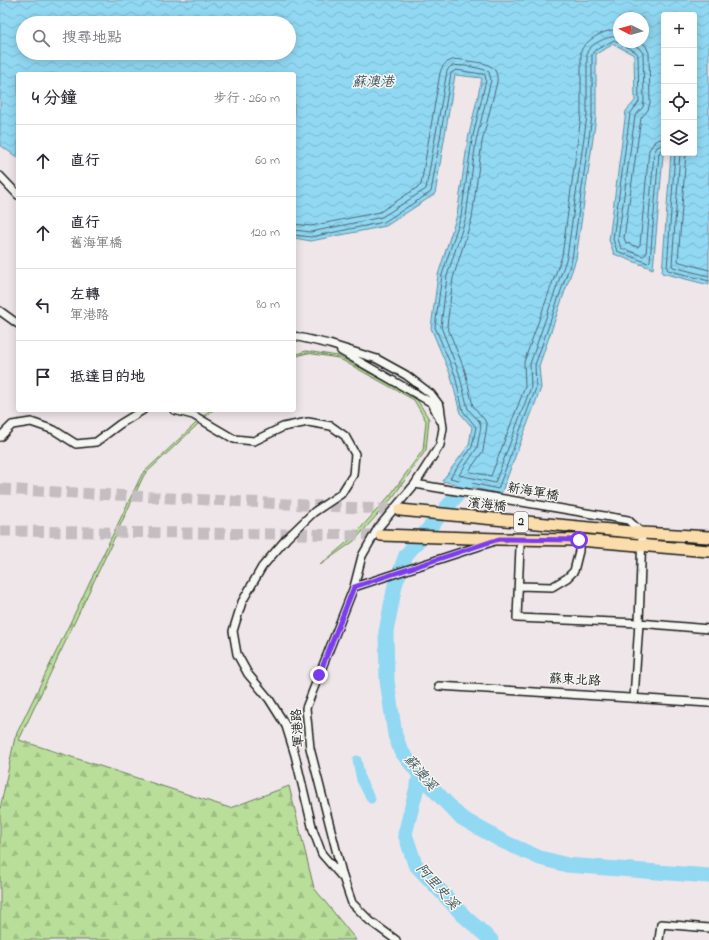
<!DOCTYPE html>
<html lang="zh-TW">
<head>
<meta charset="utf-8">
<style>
  body { margin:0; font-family:"Indie Flower","LXGW WenKai TC",sans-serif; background:#f7f7f7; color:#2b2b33 }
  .controls { position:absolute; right:12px; top:12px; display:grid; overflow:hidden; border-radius:4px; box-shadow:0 2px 10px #0003 }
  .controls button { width:36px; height:36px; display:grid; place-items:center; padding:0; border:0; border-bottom:1px solid #e1e1e2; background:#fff; color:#2b2b33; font:20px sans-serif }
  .compass { position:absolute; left:613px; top:12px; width:36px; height:36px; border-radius:50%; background:#fff; box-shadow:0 2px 10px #0003; rotate:275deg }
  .stop { position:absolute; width:12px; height:12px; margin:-9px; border:3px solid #7c3aed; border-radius:50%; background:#fff }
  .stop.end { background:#7c3aed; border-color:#fff; box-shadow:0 1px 4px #0008 }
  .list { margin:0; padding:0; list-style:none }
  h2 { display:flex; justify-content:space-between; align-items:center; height:52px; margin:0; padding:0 16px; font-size:17px }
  h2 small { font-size:13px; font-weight:400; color:#7c7c81 }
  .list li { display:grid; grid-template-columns:26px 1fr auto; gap:12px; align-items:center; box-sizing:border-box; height:72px; padding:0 16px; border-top:1px solid #e1e1e2 }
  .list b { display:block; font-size:15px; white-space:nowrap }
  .list p { margin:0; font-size:13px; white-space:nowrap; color:#7c7c81 }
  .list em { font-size:13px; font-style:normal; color:#7c7c81 }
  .icon { flex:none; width:22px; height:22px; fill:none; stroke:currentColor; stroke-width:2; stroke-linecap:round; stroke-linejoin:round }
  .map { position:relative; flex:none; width:709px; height:940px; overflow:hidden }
  .search { position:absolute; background:#fff; box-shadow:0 2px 10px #0003; left:16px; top:16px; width:280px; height:44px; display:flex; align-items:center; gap:10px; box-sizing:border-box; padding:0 14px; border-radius:22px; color:#7c7c81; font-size:15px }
  .panel { position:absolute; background:#fff; box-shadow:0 2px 10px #0003; left:16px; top:72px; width:280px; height:340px; border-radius:4px }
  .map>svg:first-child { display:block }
  .forest { fill:url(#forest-firs); stroke:#6a7d5a }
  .water { fill:url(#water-waves); stroke:#628d9d; fill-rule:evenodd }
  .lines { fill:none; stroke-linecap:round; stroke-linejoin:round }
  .shore { stroke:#4b6772; stroke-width:1 }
  .canal { stroke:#91d8f3; stroke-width:9 }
  .river { stroke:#91d8f3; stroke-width:15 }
  .primary-tunnel { stroke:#c5bec1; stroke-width:11; stroke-dasharray:11 5.5; stroke-linecap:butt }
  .street-casing { stroke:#1c1c1c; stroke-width:10 }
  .primary-casing { stroke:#1c1c1c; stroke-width:14 }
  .street { stroke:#f6f6f2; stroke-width:7 }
  .primary { stroke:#faddab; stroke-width:11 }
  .route { stroke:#7c3aed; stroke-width:5 }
  .labels { text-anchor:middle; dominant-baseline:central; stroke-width:3; stroke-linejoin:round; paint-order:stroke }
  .shield { fill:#f6f6f2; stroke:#5d5d5c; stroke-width:1 }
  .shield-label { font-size:12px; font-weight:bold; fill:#1c1c1c }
  .street-label { font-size:13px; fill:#1c1c1c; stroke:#f6f6f2 }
  .water-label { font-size:14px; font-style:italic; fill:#3f545c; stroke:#f6f6f2 }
</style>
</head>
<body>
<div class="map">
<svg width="709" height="940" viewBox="0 0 709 940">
  <defs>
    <pattern id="forest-firs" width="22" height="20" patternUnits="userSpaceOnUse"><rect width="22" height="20" fill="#b8de99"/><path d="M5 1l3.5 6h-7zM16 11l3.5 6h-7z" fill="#9ebe83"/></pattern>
    <pattern id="water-waves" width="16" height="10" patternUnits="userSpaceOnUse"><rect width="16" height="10" fill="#91d8f3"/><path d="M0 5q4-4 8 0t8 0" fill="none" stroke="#7cb9d0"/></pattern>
  </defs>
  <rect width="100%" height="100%" fill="#efe6ea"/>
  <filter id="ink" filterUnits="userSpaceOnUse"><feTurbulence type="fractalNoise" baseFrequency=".025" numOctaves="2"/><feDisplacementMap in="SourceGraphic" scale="8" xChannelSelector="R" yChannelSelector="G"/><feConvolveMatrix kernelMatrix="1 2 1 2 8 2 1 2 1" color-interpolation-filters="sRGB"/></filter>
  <g filter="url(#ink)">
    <path class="forest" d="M306 351 338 356 416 398 429 419 426 450 393 497 354 541 320 565 352 538 391 494 423 450 426 421 414 400 338 358 307 353 294 357V355Z
      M210 410H213L144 475 19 740 230 808 289 786 314 888 356 940H0V809L15 737 142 474Z"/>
    <path class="water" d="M0 0H709V285L662 273 671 153H694V15H664V145L653 269 614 254 609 240 626 111 635 101 634 55 614 44 596 54V117L576 259 539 366 541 388 501 494 442 481 469 445 472 427 460 413 451 376 431 328 438 275 457 215 468 139 482 78 455 75 435 194 386 226 311 241 294 238V74H18V158L0 145ZM619 18H643V42H619ZM23 23H289V53H23Z"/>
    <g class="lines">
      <path class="shore" d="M629 42 639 48 643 53 644 101 643 107 635 116 618 239 621 248 643 256 646 254 654 153 657 147 664 144
        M641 42 646 46 649 53 650 103 648 110 641 118 624 238 626 243 638 247 640 245 649 150 655 141 664 138
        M675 153 667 269 668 270 709 281
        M680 153 672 265 673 267 709 276
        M686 153 678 261 680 262 709 270
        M294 224 311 226 380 212 421 185 440 73C442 67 444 63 450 61 455 58 462 60 468 61 482 63 499 63 497 82L482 142 472 218 453 278 447 326 465 371 473 406 484 419 487 425 483 451 469 471 471 472 491 476 525 387 524 362 562 256 581 116V51C585 40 607 28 619 30
        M294 230 311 232 382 217 426 189 447 71C449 68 449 67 452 66 458 64 484 68 489 72L491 80 476 141 466 217 447 276 441 327 459 373 468 409 479 421 481 426 477 448 459 475 495 483 531 387 530 364 567 257 587 116V52C591 44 610 34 619 37
        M294 235 311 237 384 222 431 192 451 73 456 70 482 74 485 75 486 80 472 140 461 216 442 275 435 327 455 375 463 411 476 427 472 447 450 478 498 489 536 388 535 365 572 259 592 116V55L594 51 614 40 636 52 638 55 639 102 630 114 613 239 617 251 648 263 650 261 659 153 661 150 664 149"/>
      <path class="canal" d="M357 760 361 780 371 799"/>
      <path class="river" d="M465 486 406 555 395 585 386 632 387 681 395 735 401 751 420 775 460 817 502 841 540 858 567 865 709 876
        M420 775 405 834 415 864 464 916 491 940"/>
      <path class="primary-tunnel" d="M0 489 400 510
        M0 531 381 535"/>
      <defs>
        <path id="street" d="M0 176 18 195
          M0 311 18 324
          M294 336 329 344 377 359 406 375 431 394 440 406 443 428 440 445 415 484 378 528 362 556 354 587 306 708 310 748 343 877 352 903 370 921 396 940
          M341 351 432 403 440 420
          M174 410 193 415 234 439 254 441 283 427 308 422 331 426 345 436 355 454 353 475 341 494 314 512 287 538 262 567 242 602 233 631 237 654 248 674 269 699 286 726 295 755 313 830 322 854 342 877
          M0 437 12 425 31 422 54 430 76 444 96 442 120 424 143 410
          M415 484 628 520 642 533 639 623 634 698
          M520 547 517 618 639 623 709 629
          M519 586 552 587 567 578 574 571 579 551V540
          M354 587 492 542
          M439 686 709 703
          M659 940 661 924 709 928"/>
        <path id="primary" d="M400 510 642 533 709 537
          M381 535 499 539 579 540 709 551"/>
      </defs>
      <use href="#street" class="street-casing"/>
      <use href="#primary" class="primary-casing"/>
      <use href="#street" class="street"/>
      <use href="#primary" class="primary"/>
    </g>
  </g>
  <g class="lines" filter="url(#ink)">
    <path class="route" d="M319 675 354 587 499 539 579 540"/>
  </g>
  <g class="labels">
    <rect class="shield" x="514" y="512" width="14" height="20" rx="3"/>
    <g class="shield-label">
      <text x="521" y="522">2</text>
    </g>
    <g class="street-label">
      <text transform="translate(533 492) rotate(10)">新海軍橋</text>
      <text transform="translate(487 505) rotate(6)">濱海橋</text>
      <text transform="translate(575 680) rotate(3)">蘇東北路</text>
      <text transform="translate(298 728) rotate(-94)">軍港路</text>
    </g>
    <g class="water-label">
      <text x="373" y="82">蘇澳港</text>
      <text transform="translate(420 773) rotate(50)">蘇澳溪</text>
      <text transform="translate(437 887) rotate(48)">阿里史溪</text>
    </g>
  </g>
</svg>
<div class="controls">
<button>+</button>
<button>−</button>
<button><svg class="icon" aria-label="locate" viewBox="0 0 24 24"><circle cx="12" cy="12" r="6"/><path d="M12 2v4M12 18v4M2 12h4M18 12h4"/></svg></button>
<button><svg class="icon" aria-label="layers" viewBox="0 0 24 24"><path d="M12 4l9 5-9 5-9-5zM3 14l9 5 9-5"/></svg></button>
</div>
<svg class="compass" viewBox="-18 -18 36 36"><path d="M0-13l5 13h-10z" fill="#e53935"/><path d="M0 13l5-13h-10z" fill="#7c7c81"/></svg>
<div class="stop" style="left:579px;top:540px"></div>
<div class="stop end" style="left:319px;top:675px"></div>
<div class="search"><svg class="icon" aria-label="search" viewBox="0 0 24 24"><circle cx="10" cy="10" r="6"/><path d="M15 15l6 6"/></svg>搜尋地點</div>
<section class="panel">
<h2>4 分鐘<small>步行 · 260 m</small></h2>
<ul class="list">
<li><svg class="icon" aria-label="ahead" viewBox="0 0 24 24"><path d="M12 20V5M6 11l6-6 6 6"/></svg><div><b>直行</b></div><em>60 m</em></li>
<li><svg class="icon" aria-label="ahead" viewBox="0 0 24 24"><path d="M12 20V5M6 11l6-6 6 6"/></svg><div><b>直行</b><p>舊海軍橋</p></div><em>120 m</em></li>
<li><svg class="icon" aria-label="left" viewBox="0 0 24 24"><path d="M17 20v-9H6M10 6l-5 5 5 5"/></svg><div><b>左轉</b><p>軍港路</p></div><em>80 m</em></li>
<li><svg class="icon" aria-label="arrive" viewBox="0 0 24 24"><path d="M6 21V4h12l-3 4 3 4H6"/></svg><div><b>抵達目的地</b></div></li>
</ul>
</section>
</div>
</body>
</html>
